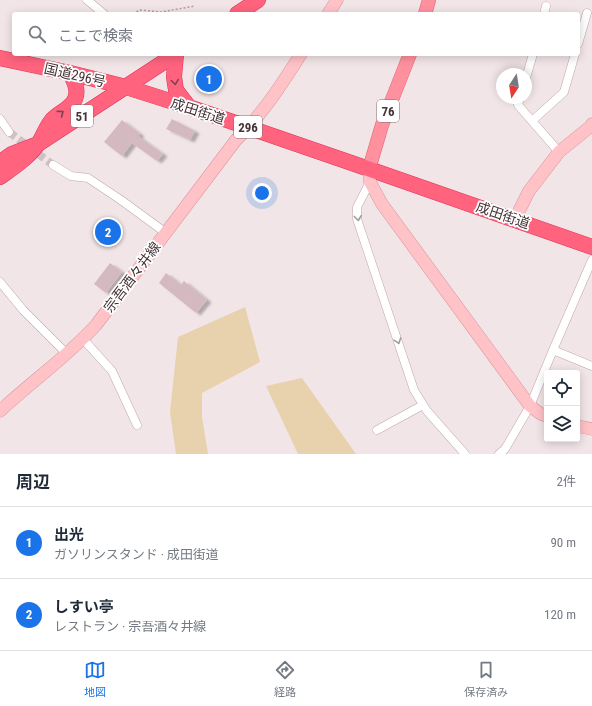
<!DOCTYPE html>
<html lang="ja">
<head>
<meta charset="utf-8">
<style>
  body { margin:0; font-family:"Roboto Condensed","Noto Sans JP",sans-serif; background:#f2f2f3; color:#1f2937 }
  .controls { position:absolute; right:12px; bottom:12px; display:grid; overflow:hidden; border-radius:4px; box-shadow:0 2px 10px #0003 }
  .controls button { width:36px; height:36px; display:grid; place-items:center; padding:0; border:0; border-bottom:1px solid #e0e1e3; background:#fff; color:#1f2937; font:20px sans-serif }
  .compass { position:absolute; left:496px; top:68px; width:36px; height:36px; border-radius:50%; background:#fff; box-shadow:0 2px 10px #0003; rotate:192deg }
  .you { position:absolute; left:262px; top:193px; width:14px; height:14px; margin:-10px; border:3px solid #fff; border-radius:50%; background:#1a73e8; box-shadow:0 0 0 6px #1a73e833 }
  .badge { display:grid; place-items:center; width:26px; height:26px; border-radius:50%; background:#1a73e8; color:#fff; font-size:13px; font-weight:700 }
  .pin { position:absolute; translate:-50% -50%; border:2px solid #fff; box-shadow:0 1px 4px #0006 }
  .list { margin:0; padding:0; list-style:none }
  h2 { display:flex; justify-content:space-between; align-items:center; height:52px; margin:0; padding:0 16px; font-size:17px }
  h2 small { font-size:13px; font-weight:400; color:#747a83 }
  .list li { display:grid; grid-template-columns:26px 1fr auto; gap:12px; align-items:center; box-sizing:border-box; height:72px; padding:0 16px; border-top:1px solid #e0e1e3 }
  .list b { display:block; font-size:15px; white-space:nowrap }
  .list p { margin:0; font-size:13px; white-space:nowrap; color:#747a83 }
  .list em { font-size:13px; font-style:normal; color:#747a83 }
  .icon { flex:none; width:22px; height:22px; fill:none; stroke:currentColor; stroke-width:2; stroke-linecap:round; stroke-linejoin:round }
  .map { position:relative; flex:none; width:592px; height:454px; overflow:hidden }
  .search { position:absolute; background:#fff; box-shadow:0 2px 10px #0003; left:12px; right:12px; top:12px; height:44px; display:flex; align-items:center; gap:10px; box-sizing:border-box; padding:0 14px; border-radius:4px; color:#747a83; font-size:15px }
  .sheet { height:196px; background:#fff }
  nav { display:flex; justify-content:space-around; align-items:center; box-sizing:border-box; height:56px; border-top:1px solid #e0e1e3; background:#fff; font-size:11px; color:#747a83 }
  nav a { display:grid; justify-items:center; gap:2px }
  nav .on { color:#1a73e8 }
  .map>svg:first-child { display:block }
  .green { fill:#e8d1ad }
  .building { fill:#d4bac0; filter:url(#shadow) }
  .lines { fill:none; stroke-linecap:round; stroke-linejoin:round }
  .street-tunnel { stroke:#cfc2c4; stroke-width:8; stroke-dasharray:8 4; stroke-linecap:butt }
  .street-casing { stroke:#bea7ab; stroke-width:9 }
  .secondary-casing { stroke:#d6969c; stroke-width:13 }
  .primary-casing { stroke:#e46173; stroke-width:14 }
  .highway-casing { stroke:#de3356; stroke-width:16 }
  .path { stroke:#c098a0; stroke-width:1.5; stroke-dasharray:2 2; stroke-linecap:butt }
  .street { stroke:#fff; stroke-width:8 }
  .secondary { stroke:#ffc2c7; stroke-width:12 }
  .primary { stroke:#ff919f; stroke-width:13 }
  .highway { stroke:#ff637e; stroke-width:15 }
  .oneway { stroke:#7d424d }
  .oneway2 { stroke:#a29a9c }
  .labels { text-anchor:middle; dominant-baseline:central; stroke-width:3.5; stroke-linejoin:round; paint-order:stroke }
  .shield { fill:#fff; stroke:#7d7174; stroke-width:1 }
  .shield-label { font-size:13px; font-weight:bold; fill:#453438 }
  .street-label { font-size:14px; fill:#453438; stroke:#fff }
</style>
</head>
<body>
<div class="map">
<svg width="592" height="454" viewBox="0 0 592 454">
  <defs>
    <filter id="shadow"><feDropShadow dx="4.5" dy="2.5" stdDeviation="1" flood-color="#0004"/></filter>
  </defs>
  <rect width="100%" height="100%" fill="#f2e5e7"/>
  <path class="green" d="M245 307 260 362 202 393V417L208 454H176L170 412 178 337Z
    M302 378 356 454H298L266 386Z"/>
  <path class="building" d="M172 119 195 131 190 140 166 129Z
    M122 120 140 134 138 136 163 154 157 161 132 143 122 156 104 142Z
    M110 263 122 272 106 293 94 284Z
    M166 273 181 285 184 281 207 300 196 313 159 283Z"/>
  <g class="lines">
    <path class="street-tunnel" d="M9 132 53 165"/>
    <defs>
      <path id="street" d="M87 0 104 14
        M544 14 546 6
        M578 44 587 13
        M526 78 533 54
        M520 98 518 105 559 152
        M0 119 9 132
        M532 121 564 92 575 54
        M53 165 71 176 88 178 121 200 166 233
        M370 182 357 207V219L414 390 427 411 465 454
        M0 282 23 310 66 353
        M83 339 112 371 137 425
        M553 350 592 366
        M377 430 423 405
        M499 454 505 449 530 406 553 350 592 260"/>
      <path id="secondary" d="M328 14 337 0
        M369 169 370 182 382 204 530 406 541 414 547 416
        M515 219 529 191 559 152 591 126 592 124
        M0 411C31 382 67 357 96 325L236 140C262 115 282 84 301 54
        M577 426 592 429"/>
      <path id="primary" d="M425 14 429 0
        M369 169 382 125 410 54"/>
      <path id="highway" d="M237 14 258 0
        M176 54 174 77 176 90 189 107
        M0 58 70 73 126 87 189 107 369 169 592 247
        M0 162 12 154 38 144 176 54
        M0 177C14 167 28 158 38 144 43 137 46 127 52 120 59 112 71 109 75 99 79 90 74 81 70 73"/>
    </defs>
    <use href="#street" class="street-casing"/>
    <use href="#secondary" class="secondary-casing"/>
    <use href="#primary" class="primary-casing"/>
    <use href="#highway" class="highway-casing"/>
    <path class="path" d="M133 14 140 10 161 12 195 6"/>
    <use href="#street" class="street"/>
    <use href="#secondary" class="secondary"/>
    <use href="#primary" class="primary"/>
    <use href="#highway" class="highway"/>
  </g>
  <defs><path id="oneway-chevron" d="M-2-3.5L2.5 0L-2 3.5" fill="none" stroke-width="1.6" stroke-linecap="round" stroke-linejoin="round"/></defs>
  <g class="oneway">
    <use href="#oneway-chevron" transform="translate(175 82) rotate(82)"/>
    <use href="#oneway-chevron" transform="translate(61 113) rotate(-37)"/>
  </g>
  <g class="oneway2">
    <use href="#oneway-chevron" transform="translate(358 218) rotate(83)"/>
    <use href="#oneway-chevron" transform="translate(398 341) rotate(72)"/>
  </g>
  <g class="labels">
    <g class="shield">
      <rect x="377" y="100" width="22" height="22" rx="3"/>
      <rect x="71" y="105" width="22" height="22" rx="3"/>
      <rect x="234" y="116" width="28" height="22" rx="3"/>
    </g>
    <g class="shield-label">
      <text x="388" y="111">76</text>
      <text x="82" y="116">51</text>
      <text x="248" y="127">296</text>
    </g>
    <g class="street-label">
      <text transform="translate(75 75) rotate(13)">国道296号</text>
      <text transform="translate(198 111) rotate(18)">成田街道</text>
      <text transform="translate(503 215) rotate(19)">成田街道</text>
      <text transform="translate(132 277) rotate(-53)">宗吾酒々井線</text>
    </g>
  </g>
</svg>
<div class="controls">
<button><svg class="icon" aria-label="locate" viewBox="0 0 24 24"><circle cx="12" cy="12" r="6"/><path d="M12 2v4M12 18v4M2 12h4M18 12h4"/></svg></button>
<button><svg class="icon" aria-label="layers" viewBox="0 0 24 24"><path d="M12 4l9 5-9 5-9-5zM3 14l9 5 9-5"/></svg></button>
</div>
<svg class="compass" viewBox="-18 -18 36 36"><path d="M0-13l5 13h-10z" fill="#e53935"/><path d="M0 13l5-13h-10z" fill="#747a83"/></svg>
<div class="you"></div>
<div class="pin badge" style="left:209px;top:79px">1</div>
<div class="pin badge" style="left:108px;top:232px">2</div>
<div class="search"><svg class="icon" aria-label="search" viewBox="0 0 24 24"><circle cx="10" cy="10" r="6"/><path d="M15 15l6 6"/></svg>ここで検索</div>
</div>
<section class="sheet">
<h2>周辺<small>2件</small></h2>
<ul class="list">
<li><span class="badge">1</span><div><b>出光</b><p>ガソリンスタンド · 成田街道</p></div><em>90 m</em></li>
<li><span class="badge">2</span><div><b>しすい亭</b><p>レストラン · 宗吾酒々井線</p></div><em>120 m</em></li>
</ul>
</section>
<nav>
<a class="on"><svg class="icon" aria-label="map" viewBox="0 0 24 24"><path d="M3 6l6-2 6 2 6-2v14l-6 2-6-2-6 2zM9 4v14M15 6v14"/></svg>地図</a>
<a><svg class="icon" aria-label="directions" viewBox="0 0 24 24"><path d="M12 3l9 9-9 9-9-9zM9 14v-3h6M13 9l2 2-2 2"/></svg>経路</a>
<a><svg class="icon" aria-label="saved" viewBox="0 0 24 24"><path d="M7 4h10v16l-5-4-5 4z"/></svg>保存済み</a>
</nav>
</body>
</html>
